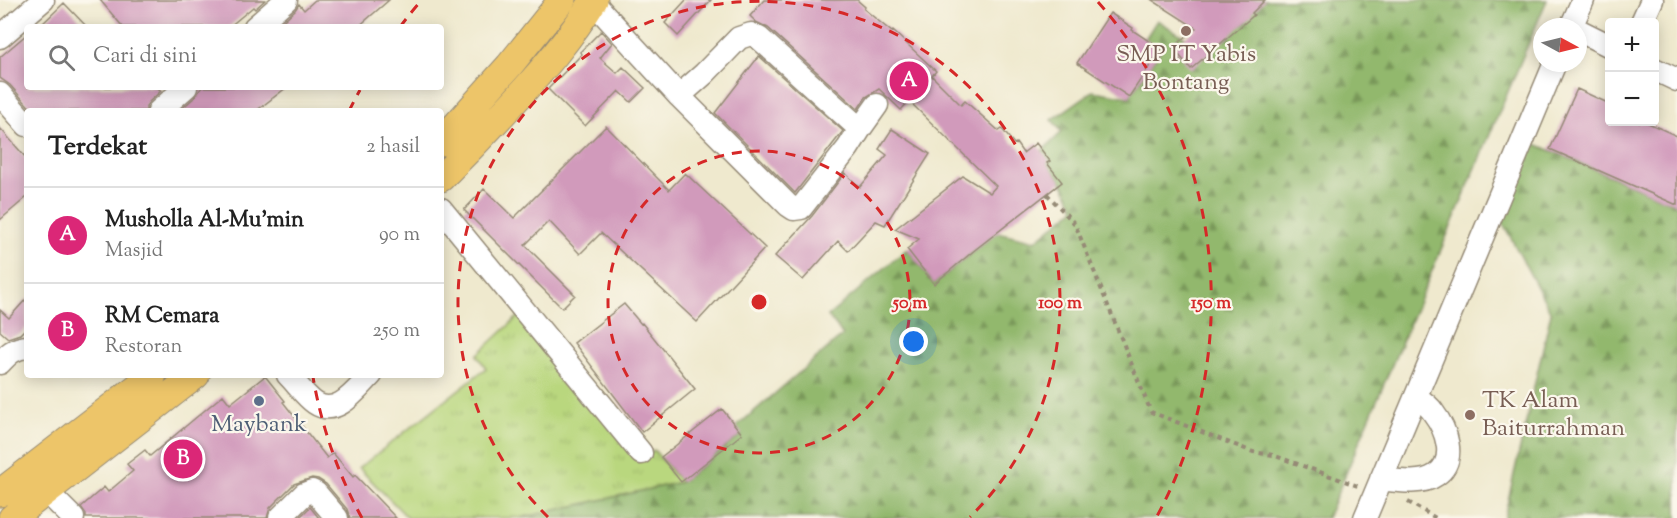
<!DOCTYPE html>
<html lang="id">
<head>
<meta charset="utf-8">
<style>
  body { margin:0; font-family:"Sorts Mill Goudy",serif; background:#f6f6f6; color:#222 }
  .controls { position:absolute; right:18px; top:18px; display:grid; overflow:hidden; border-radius:6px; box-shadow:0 3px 15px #0003 }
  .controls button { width:54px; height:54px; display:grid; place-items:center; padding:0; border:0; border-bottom:2px solid #e0e0e0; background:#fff; color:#222; font:30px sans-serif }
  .compass { position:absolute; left:1533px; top:18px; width:54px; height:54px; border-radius:50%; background:#fff; box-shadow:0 3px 15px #0003; rotate:97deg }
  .you { position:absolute; left:914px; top:342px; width:21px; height:21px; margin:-15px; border:4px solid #fff; border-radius:50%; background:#1a73e8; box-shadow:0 0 0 9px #1a73e833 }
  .badge { display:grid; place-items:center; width:39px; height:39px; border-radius:50%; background:#db2777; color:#fff; font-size:20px; font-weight:700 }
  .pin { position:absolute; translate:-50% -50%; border:3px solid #fff; box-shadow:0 2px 6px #0006 }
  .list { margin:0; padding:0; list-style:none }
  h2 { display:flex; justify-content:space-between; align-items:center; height:78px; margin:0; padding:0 24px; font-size:26px }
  h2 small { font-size:20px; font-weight:400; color:#767676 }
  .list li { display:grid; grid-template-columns:39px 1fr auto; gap:18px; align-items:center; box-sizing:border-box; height:96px; padding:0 24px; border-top:2px solid #e0e0e0 }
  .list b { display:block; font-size:22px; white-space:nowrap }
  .list p { margin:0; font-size:20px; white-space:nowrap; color:#767676 }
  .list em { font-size:20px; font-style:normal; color:#767676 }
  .icon { flex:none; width:33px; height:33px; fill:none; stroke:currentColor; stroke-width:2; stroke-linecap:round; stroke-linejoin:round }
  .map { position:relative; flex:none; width:1677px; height:518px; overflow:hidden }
  .search { position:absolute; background:#fff; box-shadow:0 3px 15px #0003; left:24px; top:24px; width:420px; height:66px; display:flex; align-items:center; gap:15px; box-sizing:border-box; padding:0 21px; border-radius:6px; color:#767676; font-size:22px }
  .panel { position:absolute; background:#fff; box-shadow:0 3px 15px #0003; left:24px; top:108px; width:420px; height:270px; border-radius:6px }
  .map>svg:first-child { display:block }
  .grass { fill:url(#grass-tufts); stroke:#7a804e; stroke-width:1.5 }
  .forest { fill:url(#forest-firs); stroke:#667146; stroke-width:1.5 }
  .building { fill:#d19abb }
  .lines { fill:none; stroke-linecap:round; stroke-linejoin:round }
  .minor-casing { stroke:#958a76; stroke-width:25 }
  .major-casing { stroke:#958a76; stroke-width:29 }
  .path { stroke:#958a76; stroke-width:4; stroke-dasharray:4.5 4.5; stroke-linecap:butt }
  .minor { stroke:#fff; stroke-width:22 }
  .major { stroke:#edc569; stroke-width:27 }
  .ring { fill:none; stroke:#d62828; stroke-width:3; stroke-dasharray:10 8 }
  .education-dot { fill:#8d6e63; stroke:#fbf7ec; stroke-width:2 }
  .service-dot { fill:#5c6f8a; stroke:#fbf7ec; stroke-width:2 }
  .labels { text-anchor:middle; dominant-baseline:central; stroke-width:4.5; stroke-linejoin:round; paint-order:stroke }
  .education-label { font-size:24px; fill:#785e54; stroke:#fbf7ec }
  .service-label { font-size:24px; fill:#4e5e75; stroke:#fbf7ec }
  .centre { fill:#d62828; stroke:#fbf7ec; stroke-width:3 }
  .ring-label { font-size:18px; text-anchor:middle; font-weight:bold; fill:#d62828; stroke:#fbf7ec; stroke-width:4.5; stroke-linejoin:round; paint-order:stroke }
</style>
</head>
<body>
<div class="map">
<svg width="1677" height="518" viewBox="0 0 1677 518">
  <defs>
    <pattern id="grass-tufts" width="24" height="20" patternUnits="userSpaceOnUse" patternTransform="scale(1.5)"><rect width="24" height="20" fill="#b9d77e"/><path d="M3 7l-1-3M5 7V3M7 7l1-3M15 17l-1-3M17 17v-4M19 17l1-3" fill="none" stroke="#a0b96c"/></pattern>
    <pattern id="forest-firs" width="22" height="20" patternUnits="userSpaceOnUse" patternTransform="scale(1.5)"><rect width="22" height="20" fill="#92b86d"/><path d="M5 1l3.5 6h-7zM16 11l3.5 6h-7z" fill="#789659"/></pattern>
  </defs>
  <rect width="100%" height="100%" fill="#fbf7ec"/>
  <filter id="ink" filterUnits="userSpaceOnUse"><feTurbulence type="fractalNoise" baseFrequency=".0167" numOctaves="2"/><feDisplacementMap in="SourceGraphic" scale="12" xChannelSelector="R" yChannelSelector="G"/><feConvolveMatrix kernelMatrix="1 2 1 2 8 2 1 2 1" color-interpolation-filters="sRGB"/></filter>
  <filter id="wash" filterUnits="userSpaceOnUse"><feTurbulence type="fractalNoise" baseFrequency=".008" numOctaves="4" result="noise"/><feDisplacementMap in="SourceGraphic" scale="24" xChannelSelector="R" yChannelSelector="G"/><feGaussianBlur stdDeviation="1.35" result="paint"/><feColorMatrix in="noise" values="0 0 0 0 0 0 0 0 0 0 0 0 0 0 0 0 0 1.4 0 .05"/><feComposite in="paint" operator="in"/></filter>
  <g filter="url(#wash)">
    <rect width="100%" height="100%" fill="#efe9ce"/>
    <path class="grass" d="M520 315 640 461 654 450 681 482 520 518H408L359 468 486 368 477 355Z"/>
    <path class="forest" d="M1216 0H1547L1327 518H520L681 482 741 435 736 427 843 335 828 316 907 249 934 284 997 232 1035 241 1075 208 1062 182 1048 165 1042 151 1062 132 1052 120 1093 91 1129 97 1161 50 1145 39 1157 20 1191 41Z
      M1524 139 1677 205V518H1504L1551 313 1497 212Z"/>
    <g id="blocks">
      <path class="building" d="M100 0H265L255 9 253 7 229 27H123Z
        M315 0H389L358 27H276L295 10 299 4 304 10Z
        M686 0H711L678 36 665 23Z
        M764 0H857L865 7 864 9 892 32 893 31 936 71 932 76 961 105 965 101 999 131 1002 129 1014 144 1016 143 1023 153 1036 143 1050 161 1047 163 1062 182 976 249 934 284 907 249 919 239 895 229 963 176 990 193 996 186 909 101 901 110 879 89 866 97 858 109 768 28 756 22 750 16Z
        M1152 0H1265L1252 13 1254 15 1191 69 1173 48 1196 28Z
        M64 3 87 27H39Z
        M1110 13 1133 28 1132 30 1161 49 1129 97 1077 63Z
        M601 31 612 43 600 58 617 73 623 67 645 88 631 102 619 91 585 126 548 89 582 54 580 52Z
        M27 34V87H157L161 91 150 101 146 106V111H33L10 85 0 78V57Z
        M759 56 843 131 795 193 715 113Z
        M202 87H287L256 111H179L195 97Z
        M1577 89 1610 104V122H1646L1677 136V205L1550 149Z
        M606 126 669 190 685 173 765 248 697 322 601 233 580 254 549 221 525 245 575 295 562 308 464 210 484 189 514 218Z
        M0 128 27 159V197L0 220Z
        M892 129 930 154 885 225 876 221 848 251 838 241 803 280 775 256 812 216 845 173 860 187 887 155 879 149Z
        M27 298V327L20 334 8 338 0 331V310L9 318Z
        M624 304 641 324 642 323 695 389 642 432 574 343Z
        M265 376 285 401 283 402 327 458 333 453 353 477 355 475 396 518H350L347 509 326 484 318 479 312 478 294 484 270 508 267 518H86V514L81 507 104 487 108 492 133 471 127 464 145 450 150 456 223 395 230 404Z
        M722 409 742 434 681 482 661 457Z
        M310 507 319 518H299Z"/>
    </g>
  </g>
  <g filter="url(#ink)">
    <use href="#blocks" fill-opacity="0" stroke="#958a76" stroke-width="1.5"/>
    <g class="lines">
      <defs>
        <path id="minor" d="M593 2 679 96 704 74 739 38 751 34 759 38 860 129 877 105
          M1642 22 1652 0
          M255 27 286 0
          M1571 27 1583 0
          M1578 30 1610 46
          M0 37 43 0
          M1654 69 1677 80
          M0 94 27 125
          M679 96 788 205 794 209 801 208 848 148 860 129
          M159 111 186 87
          M441 209 641 453
          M0 363C8 354 14 348 27 347
          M288 375C297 384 305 396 315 403 337 418 357 389 371 375
          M1381 479C1398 481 1422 485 1436 475 1458 460 1446 429 1433 412 1429 406 1422 401 1416 397
          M46 491 73 518
          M280 518 304 494 312 491 316 493 337 518
          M1365 518 1555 63"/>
        <path id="major" d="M441 142 509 66 562 0
          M441 178C465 154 488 130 511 105 541 72 571 38 594 0
          M0 493 153 375
          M12 518 196 375"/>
      </defs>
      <use href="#minor" class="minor-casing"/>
      <use href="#major" class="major-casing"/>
      <path class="path" d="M1047 194 1075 224 1151 412 1253 452 1273 455 1358 486
        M1408 502 1436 518"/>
      <use href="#minor" class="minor"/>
      <use href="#major" class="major"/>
    </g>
  </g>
  <g class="ring">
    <circle cx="759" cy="302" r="151"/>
    <path d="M548 517A301 301 0 1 1 970 517"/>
    <path d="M362 518A452 452 0 0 1 313 377M349 111A452 452 0 0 1 360 90M400 27A452 452 0 0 1 420 2M1098 2A452 452 0 0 1 1156 518"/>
  </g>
  <g class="education-dot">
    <circle cx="1186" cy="31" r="6"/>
    <circle cx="1470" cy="415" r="6"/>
  </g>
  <circle class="service-dot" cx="259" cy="401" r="6"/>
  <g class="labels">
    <g class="education-label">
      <text x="1186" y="55">SMP IT Yabis<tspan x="1186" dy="28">Bontang</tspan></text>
      <text x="1482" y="401" text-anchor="start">TK Alam<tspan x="1482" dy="28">Baiturrahman</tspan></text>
    </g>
    <g class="service-label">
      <text x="259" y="425">Maybank</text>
    </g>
  </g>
  <circle cx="759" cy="302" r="9" class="centre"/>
  <g class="ring-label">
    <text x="910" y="308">50 m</text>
    <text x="1060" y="308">100 m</text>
    <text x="1211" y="308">150 m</text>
  </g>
</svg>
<div class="controls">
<button>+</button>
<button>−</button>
</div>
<svg class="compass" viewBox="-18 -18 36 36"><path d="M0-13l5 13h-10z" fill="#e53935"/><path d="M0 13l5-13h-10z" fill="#767676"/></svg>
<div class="you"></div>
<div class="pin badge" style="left:909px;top:81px">A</div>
<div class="pin badge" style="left:183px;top:459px">B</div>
<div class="search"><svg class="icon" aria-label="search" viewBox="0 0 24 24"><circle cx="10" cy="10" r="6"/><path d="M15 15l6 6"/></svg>Cari di sini</div>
<section class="panel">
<h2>Terdekat<small>2 hasil</small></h2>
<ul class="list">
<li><span class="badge">A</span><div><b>Musholla Al-Mu'min</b><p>Masjid</p></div><em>90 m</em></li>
<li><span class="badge">B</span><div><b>RM Cemara</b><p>Restoran</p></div><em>250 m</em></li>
</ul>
</section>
</div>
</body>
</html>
